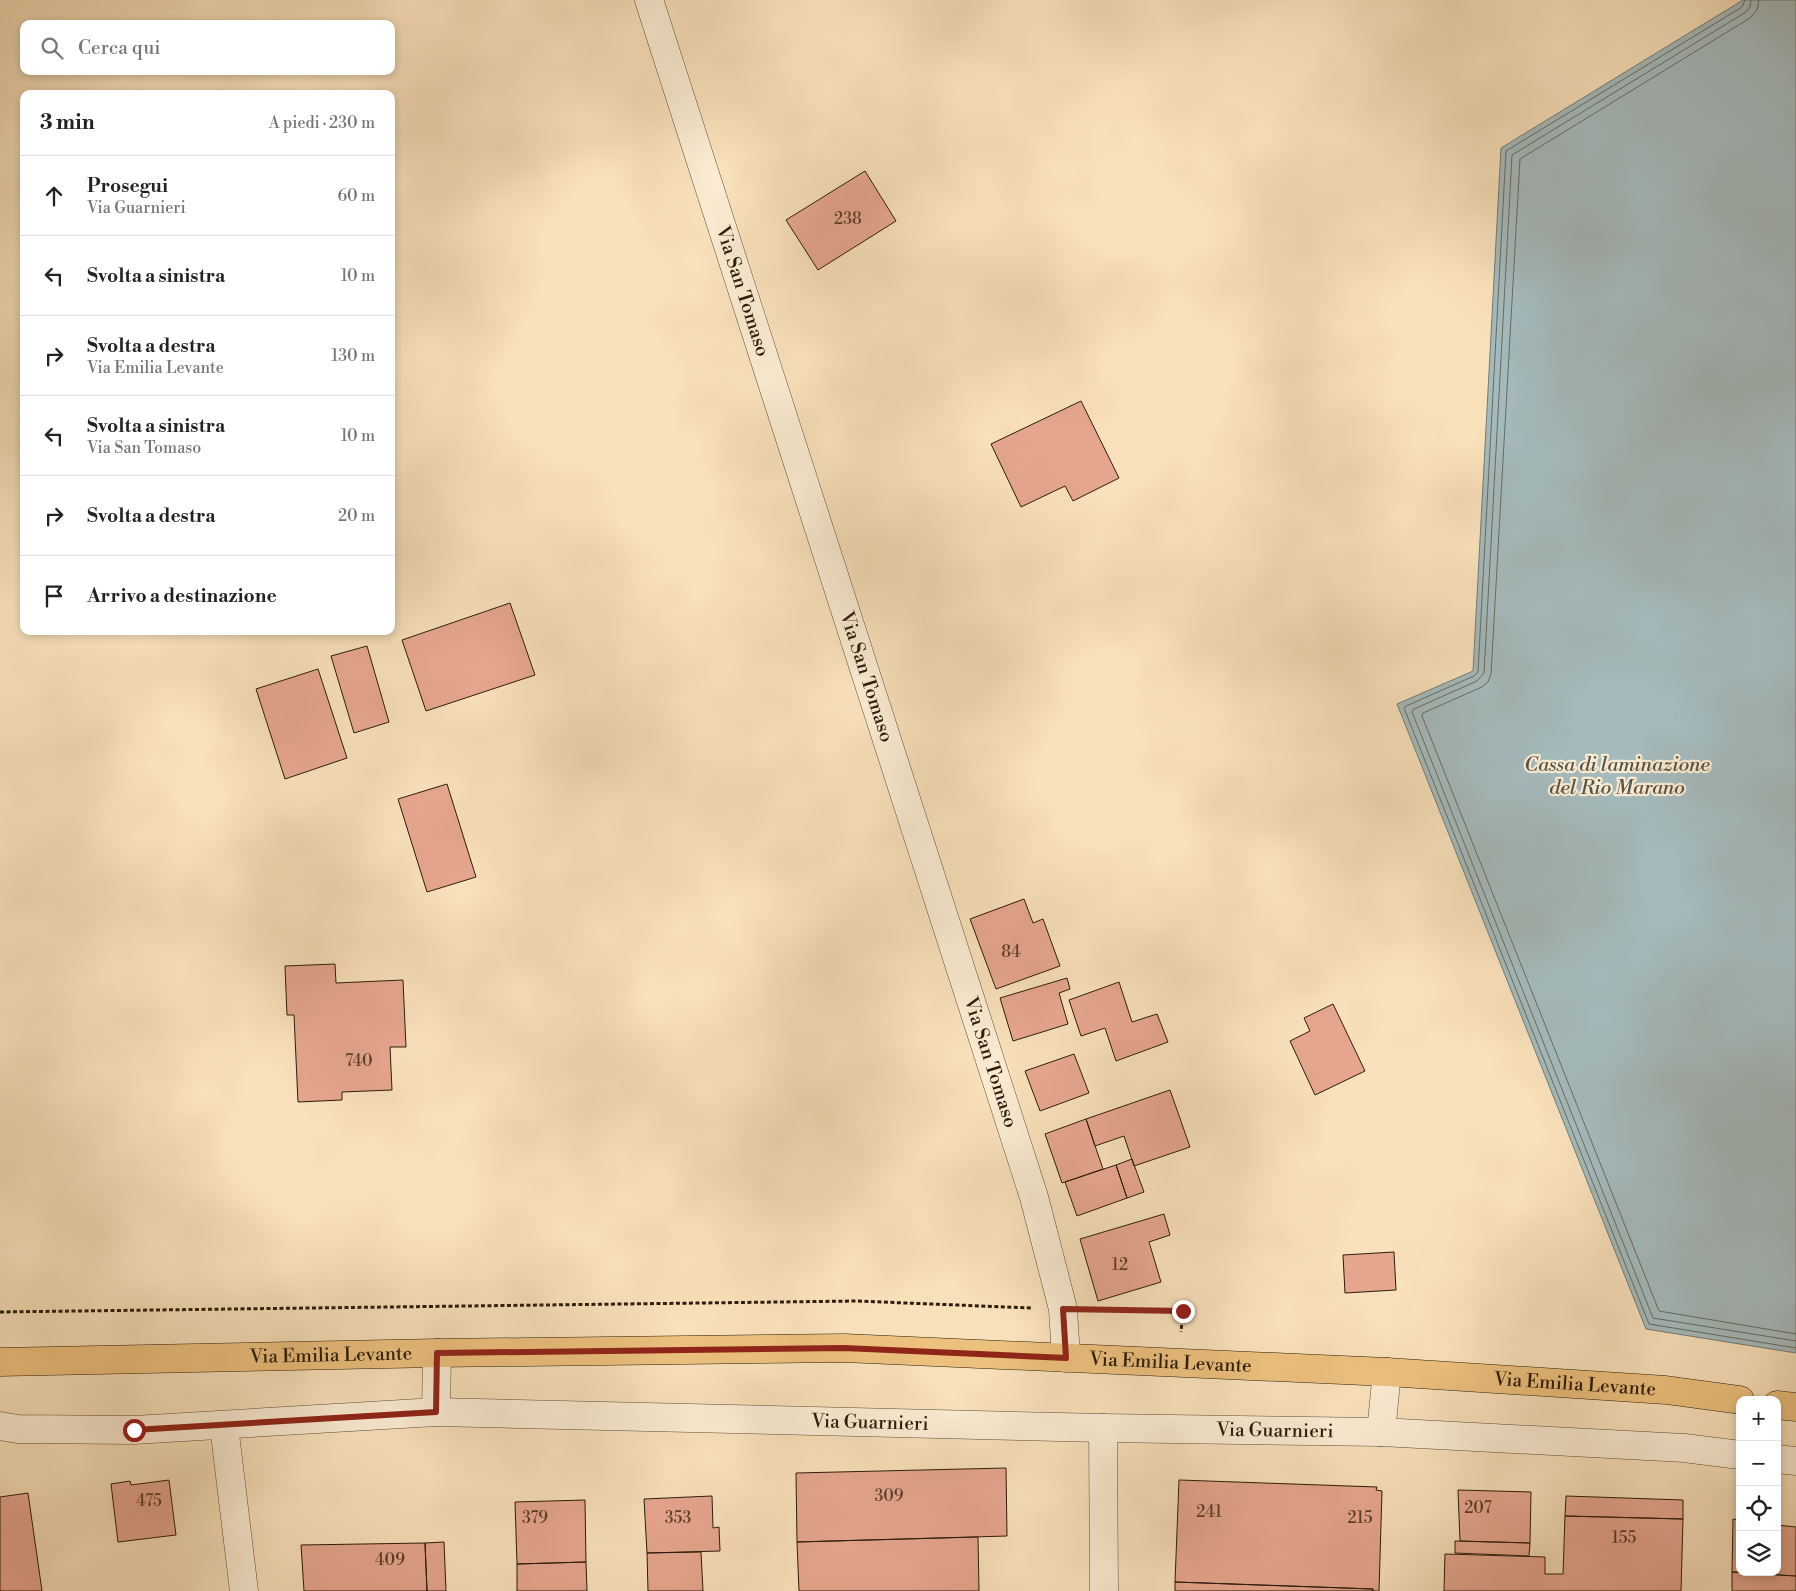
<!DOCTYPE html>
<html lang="it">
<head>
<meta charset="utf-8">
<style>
  body { margin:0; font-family:"Libre Bodoni",serif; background:#f6f6f6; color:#222 }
  .controls { position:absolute; right:15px; bottom:15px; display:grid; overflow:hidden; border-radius:10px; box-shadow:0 2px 8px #0003 }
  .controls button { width:45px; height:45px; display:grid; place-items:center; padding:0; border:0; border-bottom:1px solid #e0e0e0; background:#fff; color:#222; font:25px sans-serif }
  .stop { position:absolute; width:15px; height:15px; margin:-11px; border:4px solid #8f2418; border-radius:50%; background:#fff }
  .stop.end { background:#8f2418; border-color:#fff; box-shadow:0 1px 5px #0008 }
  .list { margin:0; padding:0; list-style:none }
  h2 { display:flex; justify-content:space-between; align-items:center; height:65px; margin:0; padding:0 20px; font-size:21px }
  h2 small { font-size:16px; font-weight:400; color:#767676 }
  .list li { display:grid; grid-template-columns:32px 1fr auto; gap:15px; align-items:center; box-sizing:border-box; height:80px; padding:0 20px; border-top:1px solid #e0e0e0 }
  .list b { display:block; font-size:19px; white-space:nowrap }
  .list p { margin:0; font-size:16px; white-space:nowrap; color:#767676 }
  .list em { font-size:16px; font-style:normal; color:#767676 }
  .icon { flex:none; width:28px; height:28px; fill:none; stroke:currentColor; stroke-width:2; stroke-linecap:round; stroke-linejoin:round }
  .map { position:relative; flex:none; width:1796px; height:1591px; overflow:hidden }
  .search { position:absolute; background:#fff; box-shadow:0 2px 8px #0003; left:20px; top:20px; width:375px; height:55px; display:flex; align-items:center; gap:12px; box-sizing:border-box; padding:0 18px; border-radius:10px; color:#767676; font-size:19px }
  .panel { position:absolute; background:#fff; box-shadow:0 2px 8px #0003; left:20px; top:90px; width:375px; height:545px; border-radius:10px }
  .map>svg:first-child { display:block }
  .water { fill:#a4babc; stroke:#747b76 }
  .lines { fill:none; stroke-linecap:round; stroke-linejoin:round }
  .shore { stroke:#686b64; stroke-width:1 }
  .building { fill:#e6a68e; stroke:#2b1c0c }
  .minor-casing { stroke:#5e4d38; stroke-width:29 }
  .major-casing { stroke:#2b1c0c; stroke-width:29 }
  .path { stroke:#2b1c0c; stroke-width:3; stroke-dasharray:4 2.5; stroke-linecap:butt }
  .minor { stroke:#faebd2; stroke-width:28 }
  .major { stroke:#ecc07d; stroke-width:28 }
  .route { stroke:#8f2418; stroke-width:6 }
  .labels { text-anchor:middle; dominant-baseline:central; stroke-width:4.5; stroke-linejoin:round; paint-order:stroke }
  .number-label { font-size:16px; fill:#5a3e2c }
  .street-label { font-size:19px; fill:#2b1c0c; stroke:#faebd2 }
  .water-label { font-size:20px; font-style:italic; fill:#55534a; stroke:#faebd2 }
</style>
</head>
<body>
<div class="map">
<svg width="1796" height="1591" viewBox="0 0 1796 1591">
  <rect width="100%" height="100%" fill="#f8e0ba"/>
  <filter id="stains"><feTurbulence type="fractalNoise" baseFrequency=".004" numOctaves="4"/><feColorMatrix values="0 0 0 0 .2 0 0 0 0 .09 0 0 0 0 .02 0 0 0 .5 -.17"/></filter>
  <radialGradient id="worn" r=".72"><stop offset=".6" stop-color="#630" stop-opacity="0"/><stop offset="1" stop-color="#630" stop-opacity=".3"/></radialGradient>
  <path class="water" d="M1743 0H1796V1353L1646 1329 1397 704 1473 671 1501 148Z"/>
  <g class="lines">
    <path class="shore" d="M1745 0 1742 7 1506 151 1478 672 1474 676 1406 706 1404 708 1649 1324 1796 1348
      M1751 0 1750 7 1746 12 1512 155 1484 673 1477 681 1414 709 1412 712 1653 1318 1796 1341
      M1759 0 1757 10 1750 18 1520 159 1491 674 1488 682 1482 687 1423 713 1422 716 1659 1311 1796 1334"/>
  </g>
  <path class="building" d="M865 171 896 221 818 270 786 220Z
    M1081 401 1119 478 1073 501 1065 486 1021 507 991 444Z
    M510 603 535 675 426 711 402 640Z
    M367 646 389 722 354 733 331 656Z
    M318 669 347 758 285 779 256 689Z
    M447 784 476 877 427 892 398 799Z
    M1024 899 1033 923 1043 919 1060 966 996 989 970 919Z
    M335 964 336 983 403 980 406 1047H390L392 1090 342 1092V1100L298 1102 294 1015H287L285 966Z
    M1067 978 1070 989 1059 993 1068 1024 1013 1041 1000 998Z
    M1119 982 1132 1022 1157 1014 1168 1042 1116 1061 1105 1028 1081 1036 1069 1000Z
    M1333 1004 1365 1071 1315 1095 1290 1041 1310 1031 1304 1018Z
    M1074 1054 1089 1093 1040 1111 1025 1071Z
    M1170 1090 1190 1147 1134 1166 1124 1136 1095 1146 1086 1119Z
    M1086 1119 1103 1169 1062 1183 1045 1134Z
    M1132 1159 1144 1192 1127 1198 1116 1165Z
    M1116 1165 1127 1198 1077 1216 1065 1182Z
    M1164 1214 1170 1235 1149 1242 1161 1282 1098 1301 1080 1239Z
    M1394 1252 1396 1290 1345 1293 1343 1255Z
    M1006 1468 1007 1536 797 1542 796 1473Z
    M169 1480 176 1535 118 1542 111 1484 130 1481 131 1485Z
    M1179 1480 1377 1487 1376 1490 1382 1491 1379 1591H1373V1589L1175 1582Z
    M1458 1490 1531 1492 1530 1543 1460 1541Z
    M28 1493 42 1591H0V1497Z
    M712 1496 713 1528 719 1527 720 1551 647 1553 644 1499Z
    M1566 1496 1683 1500V1519L1565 1516Z
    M585 1500 586 1562 517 1564 515 1502Z
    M1565 1516 1683 1519 1681 1591H1444L1445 1554 1545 1557V1574H1563Z
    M1733 1519 1740 1520V1572H1777V1525L1796 1527V1576L1732 1572Z
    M978 1537 979 1591H799L797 1542Z
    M1455 1541 1530 1543 1529 1556 1455 1553Z
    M444 1542 446 1591H427L425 1543Z
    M425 1543 427 1591H304L301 1545Z
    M701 1552 703 1591H648L647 1553Z
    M586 1562 587 1591H517V1564Z
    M1732 1572 1796 1576V1591H1732Z
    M1175 1582 1373 1589V1591H1175Z"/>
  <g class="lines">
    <defs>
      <g id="minor">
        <path id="s1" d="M649 0 1034 1197 1063 1309 1066 1358"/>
        <path d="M436 1412 437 1353"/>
        <path id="s2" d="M0 1426 18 1429 134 1430 436 1412 1103 1428 1381 1432 1684 1448 1740 1455"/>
        <path d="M224 1426 244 1591"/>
        <path d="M1103 1428 1104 1591"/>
        <path d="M1381 1432 1387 1372"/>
        <path d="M1777 1459 1796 1461"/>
      </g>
      <g id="major">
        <path id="s3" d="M0 1362 437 1353 844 1348 1387 1372 1666 1390 1740 1400"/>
        <path d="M1777 1405 1796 1407"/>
      </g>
    </defs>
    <use href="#minor" class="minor-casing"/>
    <use href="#major" class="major-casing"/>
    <path class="path" d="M1093 1310 1183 1311 1181 1332
      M0 1312 856 1301 1032 1308"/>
    <use href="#minor" class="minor"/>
    <use href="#major" class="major"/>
  </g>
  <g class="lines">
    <path class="route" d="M134 1430 436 1412 437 1353 844 1348 1066 1358 1063 1309 1183 1311"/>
  </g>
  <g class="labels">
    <g class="number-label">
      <text x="848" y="219">238</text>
      <text x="1011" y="952">84</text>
      <text x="359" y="1061">740</text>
      <text x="1120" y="1265">12</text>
      <text x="889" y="1496">309</text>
      <text x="149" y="1501">475</text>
      <text x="1478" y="1508">207</text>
      <text x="1209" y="1512">241</text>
      <text x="535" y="1518">379</text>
      <text x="678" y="1518">353</text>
      <text x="1360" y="1518">215</text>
      <text x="1624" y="1538">155</text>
      <text x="390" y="1560">409</text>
    </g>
    <g class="street-label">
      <text stroke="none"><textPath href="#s1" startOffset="306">Via San Tomaso</textPath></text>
      <text stroke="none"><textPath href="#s1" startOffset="711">Via San Tomaso</textPath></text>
      <text stroke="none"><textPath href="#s1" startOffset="1116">Via San Tomaso</textPath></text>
      <text stroke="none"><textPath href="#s3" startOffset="331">Via Emilia Levante</textPath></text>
      <text stroke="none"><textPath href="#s3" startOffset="1171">Via Emilia Levante</textPath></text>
      <text stroke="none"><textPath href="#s3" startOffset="1576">Via Emilia Levante</textPath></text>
      <text stroke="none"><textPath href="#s2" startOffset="871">Via Guarnieri</textPath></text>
      <text stroke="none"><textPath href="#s2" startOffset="1276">Via Guarnieri</textPath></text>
    </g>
    <g class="water-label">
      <text x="1617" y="765">Cassa di laminazione<tspan x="1617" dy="23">del Rio Marano</tspan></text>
    </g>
  </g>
  <rect width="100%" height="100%" filter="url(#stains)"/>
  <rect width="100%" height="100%" fill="url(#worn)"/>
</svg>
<div class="controls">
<button>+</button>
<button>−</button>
<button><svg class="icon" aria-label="locate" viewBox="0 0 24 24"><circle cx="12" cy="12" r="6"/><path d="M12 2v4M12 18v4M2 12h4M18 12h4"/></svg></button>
<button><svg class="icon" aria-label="layers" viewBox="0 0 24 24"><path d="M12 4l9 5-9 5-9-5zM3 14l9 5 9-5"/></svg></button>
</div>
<div class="stop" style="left:134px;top:1430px"></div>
<div class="stop end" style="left:1183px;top:1311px"></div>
<div class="search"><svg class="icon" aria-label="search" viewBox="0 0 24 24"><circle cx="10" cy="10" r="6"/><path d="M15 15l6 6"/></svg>Cerca qui</div>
<section class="panel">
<h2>3 min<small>A piedi · 230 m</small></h2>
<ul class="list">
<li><svg class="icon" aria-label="ahead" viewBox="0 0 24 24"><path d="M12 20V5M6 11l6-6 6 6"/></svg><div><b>Prosegui</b><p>Via Guarnieri</p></div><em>60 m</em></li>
<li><svg class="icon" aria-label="left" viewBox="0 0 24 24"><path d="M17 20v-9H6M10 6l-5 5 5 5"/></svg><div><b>Svolta a sinistra</b></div><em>10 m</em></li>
<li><svg class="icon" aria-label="right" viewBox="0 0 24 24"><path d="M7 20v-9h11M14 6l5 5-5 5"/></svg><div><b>Svolta a destra</b><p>Via Emilia Levante</p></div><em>130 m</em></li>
<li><svg class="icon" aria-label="left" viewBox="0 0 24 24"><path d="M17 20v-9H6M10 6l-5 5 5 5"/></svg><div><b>Svolta a sinistra</b><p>Via San Tomaso</p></div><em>10 m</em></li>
<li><svg class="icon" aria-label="right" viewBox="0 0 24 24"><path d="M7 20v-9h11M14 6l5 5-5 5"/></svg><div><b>Svolta a destra</b></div><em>20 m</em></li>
<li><svg class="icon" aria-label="arrive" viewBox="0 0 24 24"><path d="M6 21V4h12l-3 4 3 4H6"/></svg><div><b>Arrivo a destinazione</b></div></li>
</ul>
</section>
</div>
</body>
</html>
